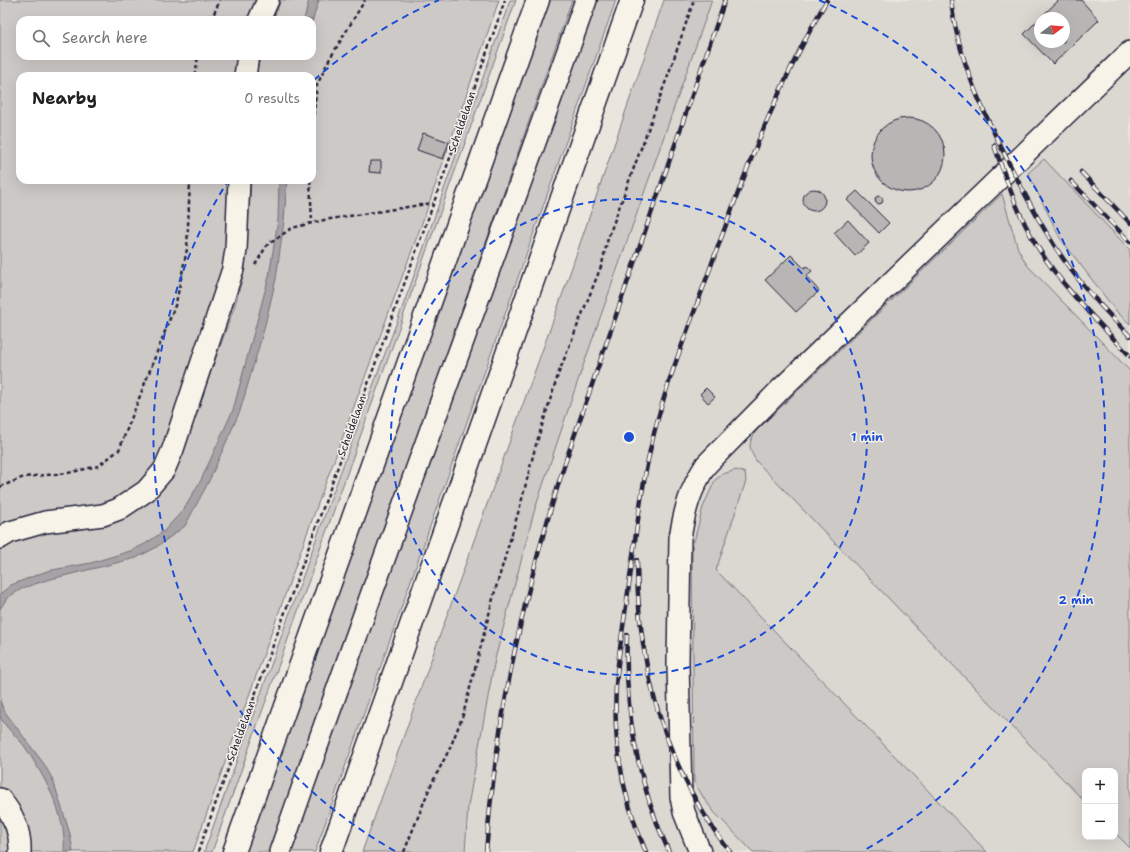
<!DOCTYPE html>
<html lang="en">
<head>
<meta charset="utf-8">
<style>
  body { margin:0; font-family:"Shantell Sans",sans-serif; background:#f2f2f2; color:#222 }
  .controls { position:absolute; right:12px; bottom:12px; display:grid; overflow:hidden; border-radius:8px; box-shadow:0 4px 16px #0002 }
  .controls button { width:36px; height:36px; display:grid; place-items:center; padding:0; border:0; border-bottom:1px solid #e0e0e0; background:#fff; color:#222; font:20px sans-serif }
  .compass { position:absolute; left:1034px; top:12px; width:36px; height:36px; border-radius:50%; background:#fff; box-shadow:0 4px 16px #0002; rotate:74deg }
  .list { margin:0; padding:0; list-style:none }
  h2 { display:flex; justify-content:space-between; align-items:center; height:52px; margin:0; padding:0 16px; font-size:17px }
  h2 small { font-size:13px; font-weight:400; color:#767676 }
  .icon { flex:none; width:22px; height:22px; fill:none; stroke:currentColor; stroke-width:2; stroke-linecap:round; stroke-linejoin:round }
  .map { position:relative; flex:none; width:1130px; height:852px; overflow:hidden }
  .search { position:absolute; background:#fff; box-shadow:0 4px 16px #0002; left:16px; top:16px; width:300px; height:44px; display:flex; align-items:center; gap:10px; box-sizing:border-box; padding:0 14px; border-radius:12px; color:#767676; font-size:15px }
  .panel { position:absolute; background:#fff; box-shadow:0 4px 16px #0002; left:16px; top:72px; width:300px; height:112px; border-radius:12px }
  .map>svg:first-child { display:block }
  .built { fill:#dbd8d2; fill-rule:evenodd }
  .green { fill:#cdc9c6; stroke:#787680 }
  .water { fill:#a6a3a6; stroke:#716f7b }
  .building { fill:#b8b6b5; stroke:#22223b }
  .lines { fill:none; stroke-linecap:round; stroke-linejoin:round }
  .minor-casing { stroke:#22223b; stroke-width:24 }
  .major-casing { stroke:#22223b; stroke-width:25 }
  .path { stroke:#22223b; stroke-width:2.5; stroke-dasharray:4 3; stroke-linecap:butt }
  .minor { stroke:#f7f3e8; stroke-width:21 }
  .major { stroke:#f7f3e8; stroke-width:22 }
  .rail-casing { stroke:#22223b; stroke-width:4.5 }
  .rail { stroke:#f7f3e8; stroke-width:3; stroke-dasharray:9; stroke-linecap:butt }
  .ring { fill:none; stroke:#1d4ed8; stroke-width:2; stroke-dasharray:7 5 }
  .labels { text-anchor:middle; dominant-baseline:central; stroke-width:3; stroke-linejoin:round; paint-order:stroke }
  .street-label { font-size:11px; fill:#22223b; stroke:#f7f3e8 }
  .centre { fill:#1d4ed8; stroke:#f7f3e8; stroke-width:2 }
  .ring-label { font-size:12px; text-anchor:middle; font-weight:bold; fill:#1d4ed8; stroke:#f7f3e8; stroke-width:3; stroke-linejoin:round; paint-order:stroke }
</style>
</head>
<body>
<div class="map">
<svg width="1130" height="852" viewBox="0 0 1130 852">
  <rect width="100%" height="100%" fill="#eae6de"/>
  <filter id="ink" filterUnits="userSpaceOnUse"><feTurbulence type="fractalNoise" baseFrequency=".025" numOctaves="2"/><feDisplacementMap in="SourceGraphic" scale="8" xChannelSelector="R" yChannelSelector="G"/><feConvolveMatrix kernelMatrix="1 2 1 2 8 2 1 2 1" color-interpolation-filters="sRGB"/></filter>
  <g filter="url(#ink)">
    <path class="built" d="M712 0H1130V852H465L468 806 495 659 534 512 575 389ZM1040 18H1064V42H1040ZM1085 771H1115V837H1085Z"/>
    <path class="green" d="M0 0H259L251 20H20V56H239L235 76H20V180H230L225 271 157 467 121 501 0 529Z
      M281 0H499L425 215 309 528 193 852H27L14 804 0 788V549L19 539 135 507 195 416 235 305 245 269 251 180H312V76H256L260 56H312V20H273Z
      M510 0H516L212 852H204L332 495 411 284Z
      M550 0H572L270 852H246Z
      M595 0H616L315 852H291Z
      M664 0H712L575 389 534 512 495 659 468 806 465 852H362L564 290Z
      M1044 159 1130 250V324L1116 311 1060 238 1028 173Z
      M1002 194 1018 249 1027 265 1130 371V848L1115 833V771H1085V802L756 461C748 447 748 443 757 430Z
      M736 470 745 473 746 481 716 570 987 852H753L714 812 705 800 694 782 692 549 703 507 715 480 723 474Z
      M0 811 7 822 12 852H0Z"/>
    <path class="water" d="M309 0H319L312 22V20H304Z
      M279 180H287L284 221 276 279 263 333 240 411 209 481 185 526 155 548 136 558 47 580 23 588 7 598 0 609V594L11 585 47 571 91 563 130 551 145 544 164 531 184 509 201 480 233 410 269 276 278 220Z
      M0 701 5 712 44 764 53 780 70 834 73 852H64C67 815 45 778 25 747 19 738 3 726 0 716 0 712 0 705 0 701Z"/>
    <path class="building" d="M1059 0H1081L1099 20 1053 64 1024 34 1040 18V42H1064V18H1040Z
      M871 155a37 37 0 1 1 74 0a37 37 0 1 1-74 0Z
      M423 133 449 142 443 159 417 150Z
      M370 161H381V173L369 172Z
      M803 200a11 11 0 1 1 22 0a11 11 0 1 1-22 0Z
      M857 191 889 223 879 233 847 200Z
      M875 200a4 4 0 1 1 8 0a4 4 0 1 1-8 0Z
      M848 220 869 243 855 256 834 233Z
      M791 255 804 268 807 266 812 271 806 276 819 291 796 312 765 280Z
      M706 388 715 397 708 403 700 394Z"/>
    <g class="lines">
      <defs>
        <path id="minor" d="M259 20 268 0
          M245 76 248 56
          M0 538 10 532 45 522 103 515 119 509 146 491 164 470 173 449 233 269 236 250 239 180
          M0 799C13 814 21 832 20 852
          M280 852C379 567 485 284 586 0
          M700 852 684 812 681 797 678 663 680 538C685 508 690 490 706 465L781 389 1130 52"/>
        <path id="major" d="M234 852 538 0
          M331 852 632 0"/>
      </defs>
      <use href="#minor" class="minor-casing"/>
      <use href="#major" class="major-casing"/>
      <path class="path" d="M211 20 220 0
        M195 76 198 56
        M312 129 317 85 329 60 365 0
        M310 180 312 222
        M255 265 267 245 292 228 324 220 433 203
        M0 487 24 477 68 473 98 466 119 450 176 303 187 249 190 180
        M198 852 450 158 505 0
        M404 852 430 787 450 748 463 715 495 591 521 503 535 448 559 372 602 264 608 238 671 67 694 0"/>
      <use href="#minor" class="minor"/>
      <use href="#major" class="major"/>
      <defs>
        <path id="rail" d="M951 0C958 62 986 118 1014 173 1033 210 1053 248 1079 280 1095 300 1112 318 1130 336
          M994 145C1006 179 1018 215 1037 246 1062 287 1097 321 1130 356
          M1081 172 1130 223
          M1071 181 1130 242
          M637 560C637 667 664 766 730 852
          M627 635C624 709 638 785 669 852
          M486 852C496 717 525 585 567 457L725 0
          M646 852C623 800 613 742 616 686 618 654 624 623 628 592 635 543 640 494 651 446 665 383 691 323 712 263 745 172 778 84 827 0"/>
      </defs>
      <use href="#rail" class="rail-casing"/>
      <use href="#rail" class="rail"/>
    </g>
  </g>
  <g class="ring">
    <circle cx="629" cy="437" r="238"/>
    <path d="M395 851A476 476 0 0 1 228 181M314 80A476 476 0 0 1 439 0M819 0A476 476 0 0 1 863 851"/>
  </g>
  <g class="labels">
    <g class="street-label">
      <text transform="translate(462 122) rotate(-71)">Scheldelaan</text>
      <text transform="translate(352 426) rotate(-70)">Scheldelaan</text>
      <text transform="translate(241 731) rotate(-70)">Scheldelaan</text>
    </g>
  </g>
  <circle cx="629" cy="437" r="6" class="centre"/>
  <g class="ring-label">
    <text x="867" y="441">1 min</text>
    <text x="1076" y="604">2 min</text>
  </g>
</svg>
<div class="controls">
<button>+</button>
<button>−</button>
</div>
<svg class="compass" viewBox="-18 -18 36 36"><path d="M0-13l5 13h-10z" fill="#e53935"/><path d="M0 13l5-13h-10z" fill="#767676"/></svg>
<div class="search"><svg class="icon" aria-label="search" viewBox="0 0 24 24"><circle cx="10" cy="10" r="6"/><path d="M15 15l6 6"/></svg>Search here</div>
<section class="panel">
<h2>Nearby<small>0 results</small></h2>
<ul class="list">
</ul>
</section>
</div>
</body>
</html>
